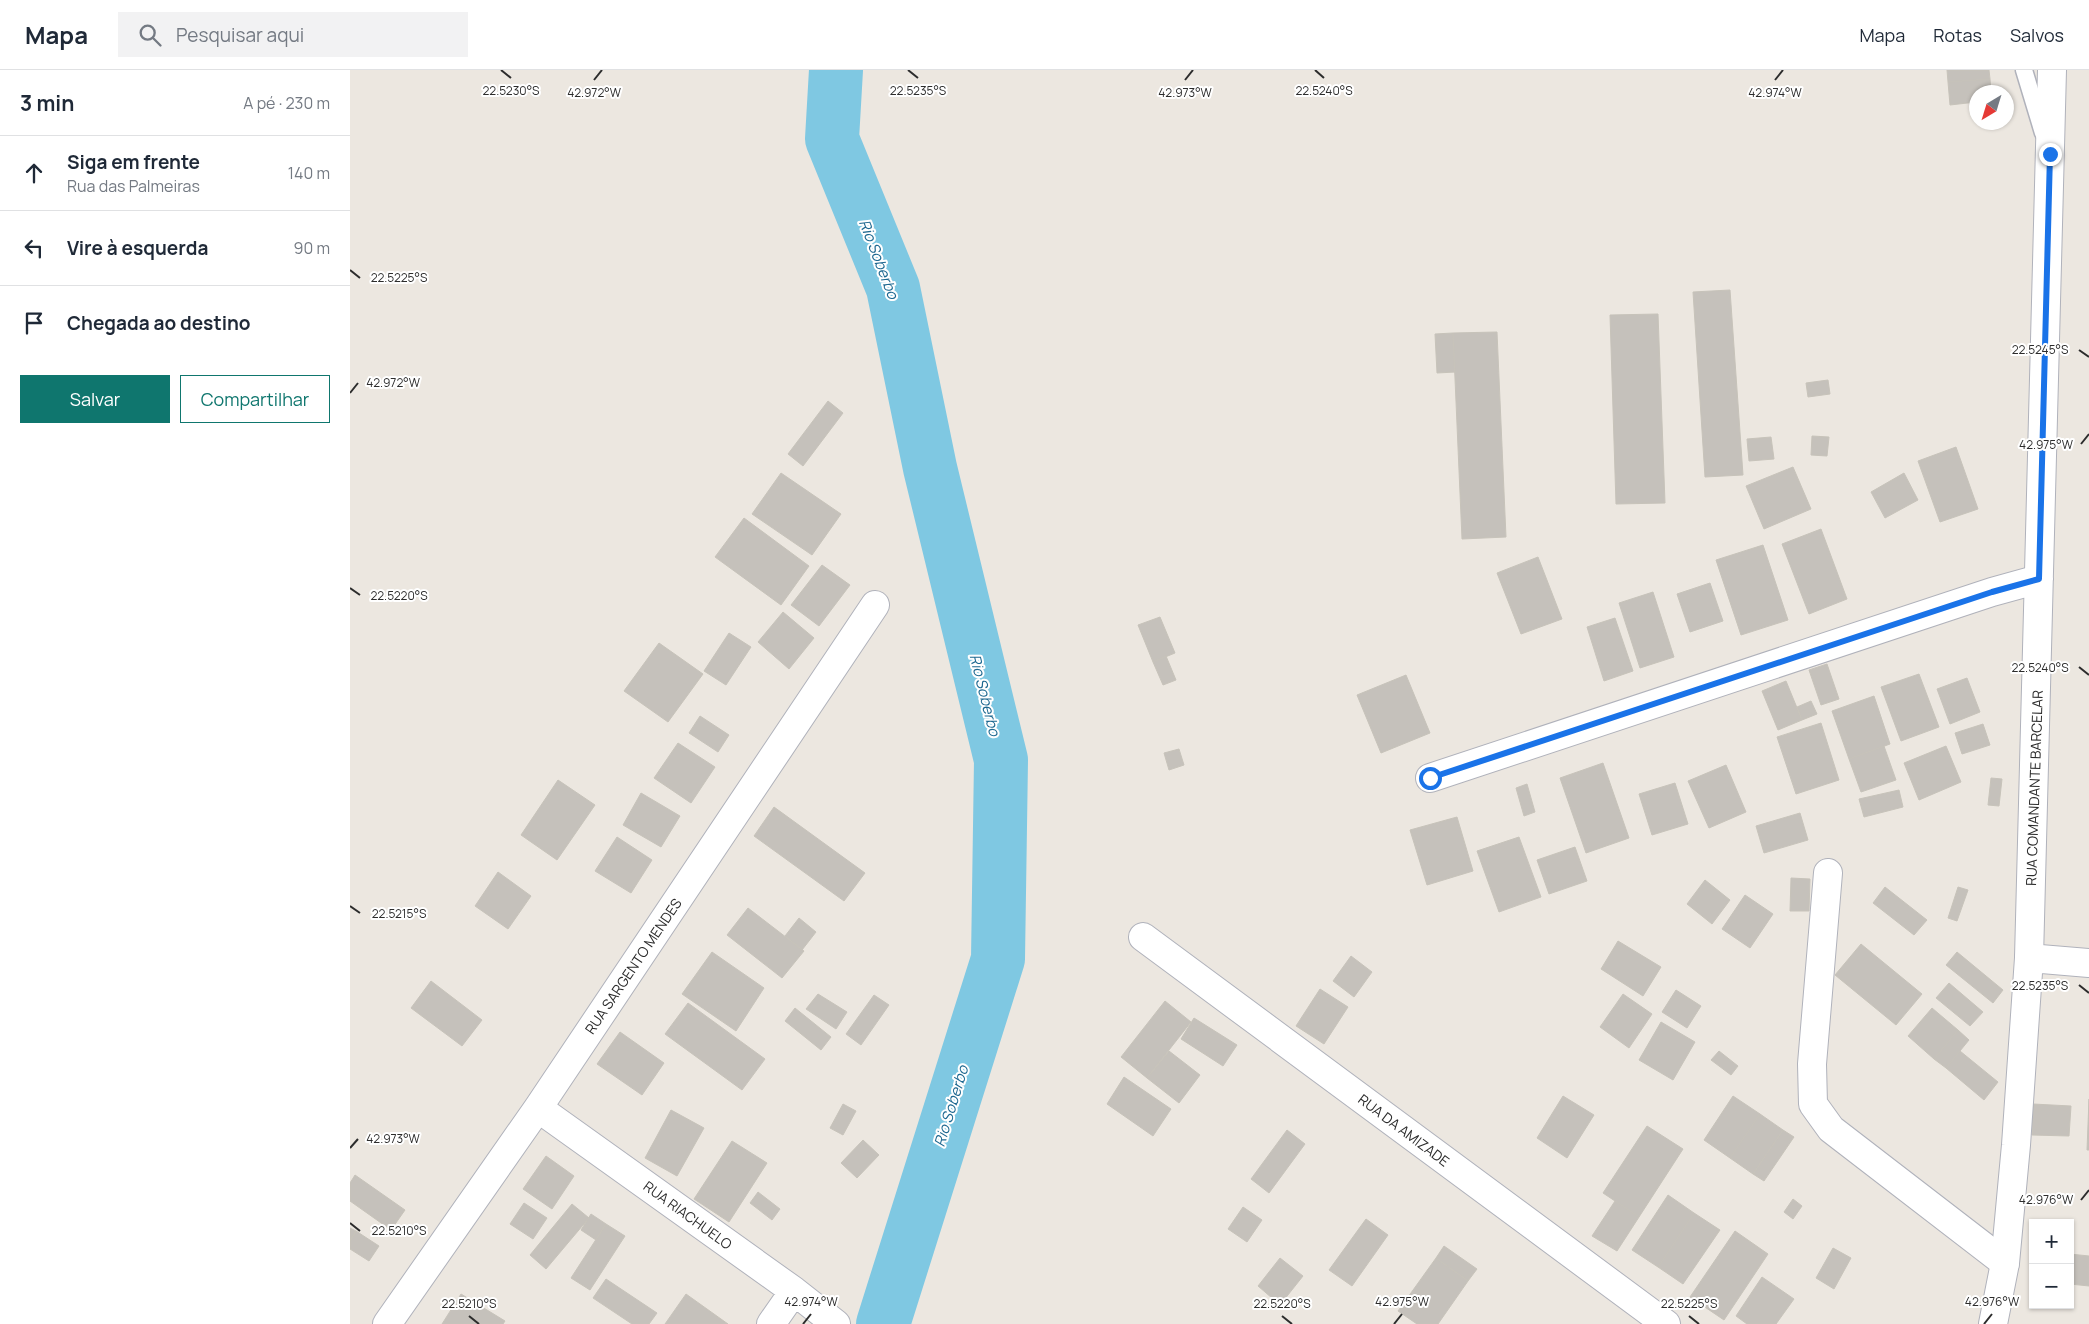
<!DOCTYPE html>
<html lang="pt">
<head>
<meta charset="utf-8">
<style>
  body { margin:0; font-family:Manrope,sans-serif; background:#f2f2f3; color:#1f2937 }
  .controls { position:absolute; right:15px; bottom:15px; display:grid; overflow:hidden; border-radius:0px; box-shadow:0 1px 4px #0004 }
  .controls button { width:45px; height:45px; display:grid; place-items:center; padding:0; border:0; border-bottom:1px solid #e0e1e3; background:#fff; color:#1f2937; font:25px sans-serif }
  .compass { position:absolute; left:1619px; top:15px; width:45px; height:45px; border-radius:50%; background:#fff; box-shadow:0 1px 4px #0004; rotate:218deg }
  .stop { position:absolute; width:15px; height:15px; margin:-11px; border:4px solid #1a73e8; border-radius:50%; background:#fff }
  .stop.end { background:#1a73e8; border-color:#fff; box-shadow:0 1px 5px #0008 }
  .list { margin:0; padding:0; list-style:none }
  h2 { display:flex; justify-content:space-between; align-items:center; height:65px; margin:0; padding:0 20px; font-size:21px }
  h2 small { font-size:16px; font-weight:400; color:#747a83 }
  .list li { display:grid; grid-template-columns:32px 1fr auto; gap:15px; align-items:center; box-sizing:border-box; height:75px; padding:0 20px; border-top:1px solid #e0e1e3 }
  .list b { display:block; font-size:19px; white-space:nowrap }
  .list p { margin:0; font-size:16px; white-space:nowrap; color:#747a83 }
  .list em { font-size:16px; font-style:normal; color:#747a83 }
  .actions { display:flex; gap:10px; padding:15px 20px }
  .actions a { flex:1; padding:11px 0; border:1px solid #0f766e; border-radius:0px; text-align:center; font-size:18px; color:#0f766e }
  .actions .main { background:#0f766e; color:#fff }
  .icon { flex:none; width:28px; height:28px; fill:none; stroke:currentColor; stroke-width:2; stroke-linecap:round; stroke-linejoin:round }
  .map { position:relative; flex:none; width:1739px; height:1254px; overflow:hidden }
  header { display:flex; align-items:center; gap:30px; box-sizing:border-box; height:70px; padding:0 25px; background:#fff; border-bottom:1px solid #e0e1e3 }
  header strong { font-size:24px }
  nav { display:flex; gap:28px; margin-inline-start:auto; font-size:18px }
  .search { width:350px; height:45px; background:#f2f2f3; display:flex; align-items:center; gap:12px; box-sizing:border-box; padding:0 18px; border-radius:0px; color:#747a83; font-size:19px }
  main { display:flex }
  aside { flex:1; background:#fff }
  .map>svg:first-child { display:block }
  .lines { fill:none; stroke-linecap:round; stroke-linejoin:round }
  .river { stroke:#7fc8e2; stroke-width:54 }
  .building { fill:#c5c1bb; stroke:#c7c3ba }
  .service-casing { stroke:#b0b2bb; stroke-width:19 }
  .minor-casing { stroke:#b0b2bb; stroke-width:30 }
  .tertiary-casing { stroke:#b0b2bb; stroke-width:30 }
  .service { stroke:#fff; stroke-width:16 }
  .minor { stroke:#fff; stroke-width:28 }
  .tertiary { stroke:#fff; stroke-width:28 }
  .route { stroke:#1a73e8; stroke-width:6 }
  .ticks { fill:none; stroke:#2c2c2c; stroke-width:2 }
  .labels { text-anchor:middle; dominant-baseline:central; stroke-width:4; stroke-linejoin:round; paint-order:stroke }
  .street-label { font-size:14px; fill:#2c2c2c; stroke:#fff }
  .water-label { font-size:15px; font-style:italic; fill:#1d6890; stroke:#fff }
  .ticks-label { font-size:12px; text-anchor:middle; fill:#2c2c2c; stroke:#fff; stroke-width:4; stroke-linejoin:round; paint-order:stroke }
</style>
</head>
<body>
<header>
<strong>Mapa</strong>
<div class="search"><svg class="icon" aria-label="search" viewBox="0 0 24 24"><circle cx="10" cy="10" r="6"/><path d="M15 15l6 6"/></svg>Pesquisar aqui</div>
<nav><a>Mapa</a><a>Rotas</a><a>Salvos</a></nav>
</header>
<main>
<aside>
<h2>3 min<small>A pé · 230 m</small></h2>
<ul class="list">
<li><svg class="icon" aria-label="ahead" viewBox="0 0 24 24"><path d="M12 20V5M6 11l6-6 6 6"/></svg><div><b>Siga em frente</b><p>Rua das Palmeiras</p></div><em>140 m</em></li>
<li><svg class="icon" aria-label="left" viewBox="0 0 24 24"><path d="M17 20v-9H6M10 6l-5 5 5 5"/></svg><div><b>Vire à esquerda</b></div><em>90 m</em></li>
<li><svg class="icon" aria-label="arrive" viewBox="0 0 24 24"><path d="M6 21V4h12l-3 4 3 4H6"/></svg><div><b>Chegada ao destino</b></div></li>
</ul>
<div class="actions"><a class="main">Salvar</a><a>Compartilhar</a></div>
</aside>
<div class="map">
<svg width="1739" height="1254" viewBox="0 0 1739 1254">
  <rect width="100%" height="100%" fill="#ece7e0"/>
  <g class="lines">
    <path class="river" d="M486 0 482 69 543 218 580 398 651 690 648 889 533 1254"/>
  </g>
  <path class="building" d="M1597 0H1639L1640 9 1598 12Z
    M1640 9 1641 22H1626V32L1600 35 1598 12Z
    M1380 220 1393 405 1355 407 1343 222Z
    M1308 244 1315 433 1266 434 1260 245Z
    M1147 262 1156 467 1112 469 1103 263Z
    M1103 263 1105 302 1087 303 1085 264Z
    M1478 310 1480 324 1458 327 1456 313Z
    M478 331 493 343 453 396 438 384Z
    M1462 366 1479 367 1477 386 1461 385Z
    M1421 367 1424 389 1399 391 1397 369Z
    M1606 377 1628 439 1590 452 1568 391Z
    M1443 397 1461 439 1414 459 1396 416Z
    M431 403 491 444 462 485 402 444Z
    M1554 403 1568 430 1535 448 1521 422Z
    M394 448 459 496 431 535 365 487Z
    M1471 459 1497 529 1459 544 1432 474Z
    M1413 475 1438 550 1391 565 1366 490Z
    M1188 487 1212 549 1171 564 1147 503Z
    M472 495 500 515 469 556 441 535Z
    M1360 513 1373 551 1340 562 1327 524Z
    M1303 522 1324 587 1290 598 1269 533Z
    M433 542 464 568 439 599 408 572Z
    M810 547 825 583 803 592 788 555Z
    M1265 548 1283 601 1254 611 1237 557Z
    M379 563 401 577 376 615 354 601Z
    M309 573 353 604 318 652 274 621Z
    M816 586 826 610 813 615 803 592Z
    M1477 594 1489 629 1471 635 1459 600Z
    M1569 604 1589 657 1551 671 1531 617Z
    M1056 605 1080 663 1031 683 1007 625Z
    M1617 608 1630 642 1600 654 1587 619Z
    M1436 611 1452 650 1428 660 1412 621Z
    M1524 626 1540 674 1499 689 1482 641Z
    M1461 631 1467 644 1452 650 1447 637Z
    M350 646 379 665 368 682 339 663Z
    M1471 653 1489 710 1446 724 1427 667Z
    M1633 654 1640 675 1612 684 1605 663Z
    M328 673 365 697 341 733 304 708Z
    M1534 676 1546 710 1511 722 1499 689Z
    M1596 676 1611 712 1569 730 1554 693Z
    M829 679 834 695 819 700 814 683Z
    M1253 693 1279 768 1236 783 1210 708Z
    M1376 695 1396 742 1359 758 1338 711Z
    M1641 708 1652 709 1649 736 1638 735Z
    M208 710 245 735 207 790 171 765Z
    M1325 713 1338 754 1302 765 1289 724Z
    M1177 714 1185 742 1174 746 1166 718Z
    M1549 720 1553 737 1514 747 1509 729Z
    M291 723 330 746 311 777 273 755Z
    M424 737 515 803 494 831 404 766Z
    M1450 743 1458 770 1414 783 1406 756Z
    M1107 747 1123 801 1077 815 1060 760Z
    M267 767 302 790 281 823 245 801Z
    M1169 767 1191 827 1149 842 1127 781Z
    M1225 777 1237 811 1199 824 1187 790Z
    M148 802 181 826 158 859 125 836Z
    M1441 808 1460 809 1459 841H1440Z
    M1355 810 1380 830 1362 854 1337 834Z
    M1535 817 1577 850 1564 865 1523 833Z
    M1608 817 1618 820 1607 851 1598 848Z
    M1395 825 1423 844 1400 878 1372 859Z
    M398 838 454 881 432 908 377 865Z
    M449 848 466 862 452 880 435 866Z
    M1268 871 1311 897 1293 926 1251 899Z
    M1511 874 1572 924 1546 955 1485 905Z
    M362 882 414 918 386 961 332 924Z
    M1607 882 1653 920 1643 933 1596 895Z
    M1001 886 1022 902 1004 927 983 911Z
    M81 911 132 950 112 976 61 938Z
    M1599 913 1633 942 1620 956 1586 928Z
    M970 919 998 937 974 974 946 956Z
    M1326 920 1351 936 1337 958 1312 942Z
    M468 924 497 942 486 959 456 939Z
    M1273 924 1302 944 1279 978 1250 957Z
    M524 925 539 935 511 975 496 964Z
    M815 931 841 952 797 1008 771 987Z
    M338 933 415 989 392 1020 315 964Z
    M445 938 481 967 471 980 435 951Z
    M1582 938 1608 960 1584 989 1558 966Z
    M844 948 887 975 873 996 831 969Z
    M1311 952 1345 972 1323 1010 1289 990Z
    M1608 960 1619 970 1596 998 1584 989Z
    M270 962 314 993 292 1025 247 994Z
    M819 981 850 1005 829 1033 797 1008Z
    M1369 981 1388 996 1381 1005 1361 990Z
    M1610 981 1648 1012 1634 1030 1596 998Z
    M774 1007 821 1039 803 1066 757 1034Z
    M1213 1026 1244 1045 1217 1088 1187 1068Z
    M1383 1026 1410 1044 1380 1088 1354 1070Z
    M1739 1029V1080H1737Z
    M493 1034 506 1041 493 1065 480 1058Z
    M1683 1034 1721 1036 1719 1066 1682 1065Z
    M321 1040 354 1058 327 1106 295 1088Z
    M1410 1044 1433 1060 1403 1104 1380 1088Z
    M1297 1056 1333 1079 1289 1147 1253 1123Z
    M937 1060 955 1074 919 1123 901 1109Z
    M1433 1060 1444 1067 1414 1111 1403 1104Z
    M513 1070 529 1085 507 1108 491 1093Z
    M382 1071 417 1093 379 1152 344 1129Z
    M196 1086 224 1106 202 1139 173 1119Z
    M5 1105 55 1140 41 1160 0 1131V1113Z
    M408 1122 430 1139 422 1150 400 1133Z
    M1318 1125 1344 1143 1308 1197 1282 1180Z
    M1443 1129 1452 1136 1443 1149 1434 1142Z
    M1265 1131 1289 1147 1267 1181 1242 1166Z
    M174 1133 197 1148 183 1169 160 1154Z
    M222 1134 239 1148 196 1199 180 1185Z
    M893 1137 912 1150 897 1172 878 1159Z
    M1344 1143 1370 1160 1333 1214 1308 1197Z
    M241 1144 256 1154 246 1170 231 1160Z
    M1016 1149 1038 1165 1002 1216 979 1200Z
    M256 1154 275 1166 240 1220 221 1208Z
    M0 1158 6 1161 0 1171Z
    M6 1161 29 1176 19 1191 0 1179V1171Z
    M1385 1161 1418 1184 1374 1250 1340 1227Z
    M1094 1176 1127 1199 1118 1211 1086 1188Z
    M1483 1178 1501 1188 1484 1219 1466 1208Z
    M1720 1184 1739 1186V1216L1720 1214Z
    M930 1188 953 1206 930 1235 908 1216Z
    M1086 1188 1118 1211 1088 1254H1067L1048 1241Z
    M1412 1207 1444 1229 1426 1254H1397L1386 1246Z
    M256 1209 307 1243 299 1254H282L243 1228Z
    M111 1224 155 1251 153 1254H92Z
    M336 1224 378 1254H315Z"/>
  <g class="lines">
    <defs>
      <path id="service" d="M1674 0 1693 63"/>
      <path id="minor" d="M1080 708 1642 522 1689 509
        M1478 803 1462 994 1463 1034 1481 1059 1655 1193
        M793 867 1316 1254
        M1679 888 1702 0
        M188 1038 444 1221 486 1254
        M37 1254 188 1038 525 535
        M421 1254 444 1221"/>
      <path id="tertiary" d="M1643 1254 1655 1193 1666 1075 1679 888 1739 893"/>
    </defs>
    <use href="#service" class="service-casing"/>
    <use href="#minor" class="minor-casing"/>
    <use href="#tertiary" class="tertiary-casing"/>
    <use href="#service" class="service"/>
    <use href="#minor" class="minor"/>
    <use href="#tertiary" class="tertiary"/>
  </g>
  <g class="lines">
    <path class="route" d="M1080 708 1642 522 1689 509 1700 84"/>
  </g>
  <path class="ticks" d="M151 0 161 8M558 0 568 8M965 0 974 8M244 10 252 0M835 10 843 0M1425 10 1433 0M0 200 10 208M1729 280 1739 287M0 323 8 313M1731 374 1739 364M0 518 10 525M1729 597 1739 605M0 836 10 843M1729 915 1739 923M0 1078 8 1069M1731 1130 1739 1120M0 1153 10 1161M119 1246 129 1254M932 1246 942 1254M1339 1246 1349 1254M453 1254 461 1244M1044 1254 1052 1244M1634 1254 1642 1244"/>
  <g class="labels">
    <g class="street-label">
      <text transform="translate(1684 718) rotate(-88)">RUA COMANDANTE BARCELAR</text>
      <text transform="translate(283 896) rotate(-56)">RUA SARGENTO MENDES</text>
      <text transform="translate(1054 1060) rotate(37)">RUA DA AMIZADE</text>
      <text transform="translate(338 1145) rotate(36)">RUA RIACHUELO</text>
    </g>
    <g class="water-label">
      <text transform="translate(529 189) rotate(69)">Rio Soberbo</text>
      <text transform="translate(635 625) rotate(76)">Rio Soberbo</text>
      <text transform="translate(601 1036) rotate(-73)">Rio Soberbo</text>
    </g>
  </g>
  <g class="ticks-label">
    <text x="161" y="25">22.5230°S</text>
    <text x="568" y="25">22.5235°S</text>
    <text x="974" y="25">22.5240°S</text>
    <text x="835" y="27">42.973°W</text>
    <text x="1425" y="27">42.974°W</text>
    <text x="244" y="27">42.972°W</text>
    <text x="49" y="212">22.5225°S</text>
    <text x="1690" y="284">22.5245°S</text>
    <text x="43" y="317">42.972°W</text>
    <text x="1696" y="379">42.975°W</text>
    <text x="49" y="530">22.5220°S</text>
    <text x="1690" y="602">22.5240°S</text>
    <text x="49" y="848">22.5215°S</text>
    <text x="1690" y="920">22.5235°S</text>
    <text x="43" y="1073">42.973°W</text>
    <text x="1696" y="1134">42.976°W</text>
    <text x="49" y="1165">22.5210°S</text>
    <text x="461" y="1236">42.974°W</text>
    <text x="1052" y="1236">42.975°W</text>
    <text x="1642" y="1236">42.976°W</text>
    <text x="119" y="1238">22.5210°S</text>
    <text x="932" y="1238">22.5220°S</text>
    <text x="1339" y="1238">22.5225°S</text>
  </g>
</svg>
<div class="controls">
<button>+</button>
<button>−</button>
</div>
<svg class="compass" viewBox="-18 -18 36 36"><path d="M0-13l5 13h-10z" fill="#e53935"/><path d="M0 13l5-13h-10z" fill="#747a83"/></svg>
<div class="stop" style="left:1080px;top:708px"></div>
<div class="stop end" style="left:1700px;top:84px"></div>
</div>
</main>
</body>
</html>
